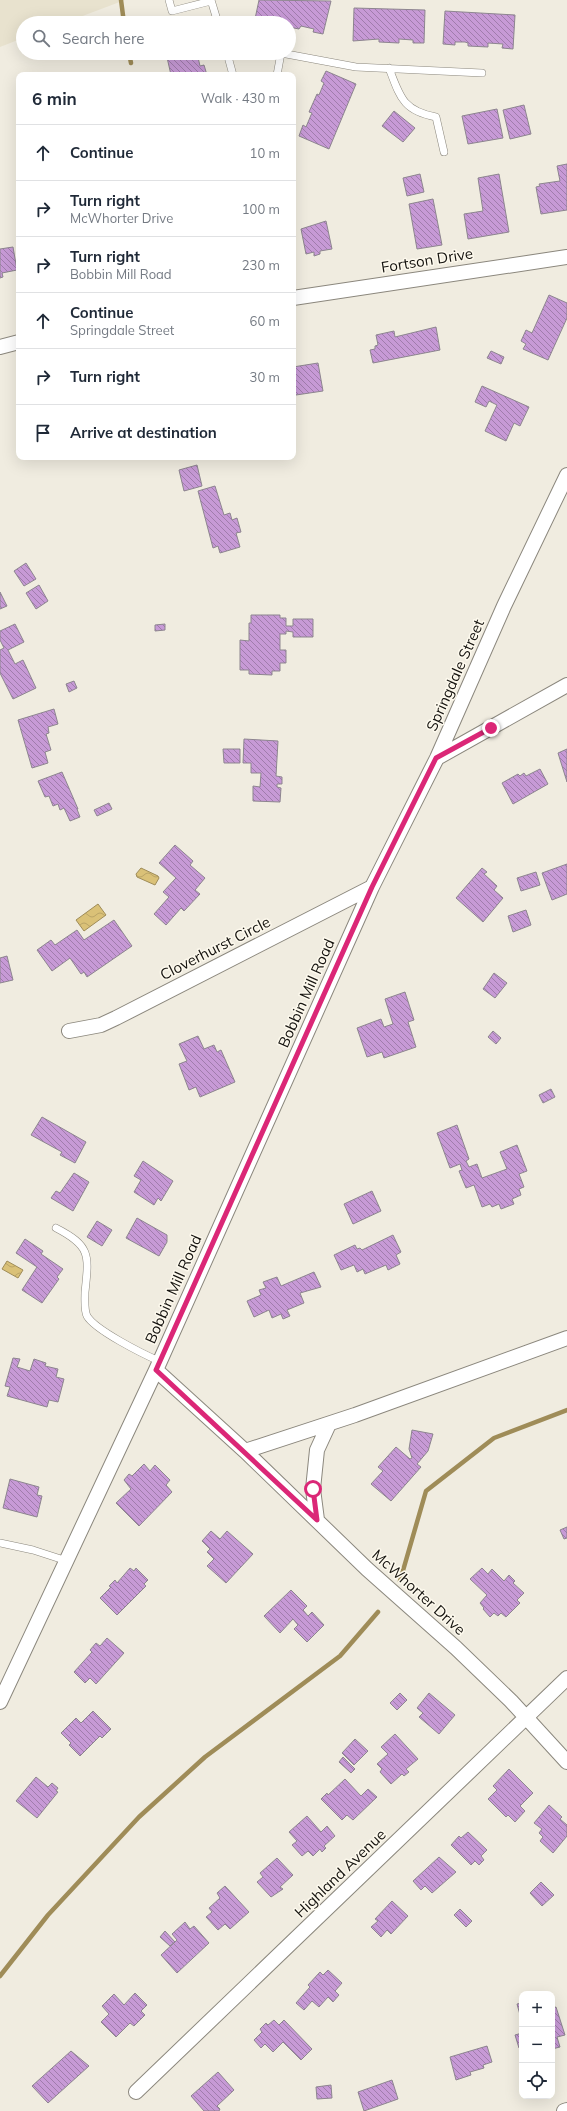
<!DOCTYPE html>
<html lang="en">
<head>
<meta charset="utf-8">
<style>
  body { margin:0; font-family:Mulish,sans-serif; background:#f6f6f7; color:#1f2937 }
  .controls { position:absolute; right:12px; bottom:12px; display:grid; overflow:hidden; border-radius:8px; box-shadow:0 4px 16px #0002 }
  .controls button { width:36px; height:36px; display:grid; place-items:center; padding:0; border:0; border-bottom:1px solid #e0e1e3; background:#fff; color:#1f2937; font:20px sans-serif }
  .stop { position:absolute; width:12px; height:12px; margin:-9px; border:3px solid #db2777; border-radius:50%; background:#fff }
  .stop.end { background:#db2777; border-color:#fff; box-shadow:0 1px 4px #0008 }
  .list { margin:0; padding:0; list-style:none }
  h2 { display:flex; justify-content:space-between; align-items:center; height:52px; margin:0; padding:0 16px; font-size:17px }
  h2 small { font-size:13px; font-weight:400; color:#747a83 }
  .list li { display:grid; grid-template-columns:26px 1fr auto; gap:12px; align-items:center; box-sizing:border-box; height:56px; padding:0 16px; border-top:1px solid #e0e1e3 }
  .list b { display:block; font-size:15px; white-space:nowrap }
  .list p { margin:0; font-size:13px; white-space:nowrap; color:#747a83 }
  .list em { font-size:13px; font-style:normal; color:#747a83 }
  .icon { flex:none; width:22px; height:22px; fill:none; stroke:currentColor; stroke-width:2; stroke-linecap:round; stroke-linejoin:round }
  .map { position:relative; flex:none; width:567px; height:2111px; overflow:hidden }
  .search { position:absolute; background:#fff; box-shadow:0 4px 16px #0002; left:16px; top:16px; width:280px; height:44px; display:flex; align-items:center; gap:10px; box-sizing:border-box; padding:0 14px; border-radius:22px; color:#747a83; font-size:15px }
  .panel { position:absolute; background:#fff; box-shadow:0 4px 16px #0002; left:16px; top:72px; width:280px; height:388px; border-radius:8px }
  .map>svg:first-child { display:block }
  .built { fill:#e8e2ce }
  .water { fill:url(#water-waves); stroke:#9f8c58 }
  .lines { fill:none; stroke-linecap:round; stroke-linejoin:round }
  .stream { stroke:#9f8c58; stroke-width:4.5 }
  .building { fill:url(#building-back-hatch); stroke:#8d858f }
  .service-casing { stroke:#8b877d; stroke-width:8 }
  .minor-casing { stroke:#8b877d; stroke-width:16 }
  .service { stroke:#fff; stroke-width:7 }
  .minor { stroke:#fff; stroke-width:14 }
  .route { stroke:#db2777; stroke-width:5 }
  .labels { text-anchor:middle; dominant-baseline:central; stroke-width:3; stroke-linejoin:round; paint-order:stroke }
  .street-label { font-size:15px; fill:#14120e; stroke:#fdf9ed }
</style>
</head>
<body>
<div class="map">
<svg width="567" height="2111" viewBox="0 0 567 2111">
  <defs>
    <pattern id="water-waves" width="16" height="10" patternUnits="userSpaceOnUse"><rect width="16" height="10" fill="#dac177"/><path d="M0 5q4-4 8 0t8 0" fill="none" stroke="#baa566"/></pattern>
    <pattern id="building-back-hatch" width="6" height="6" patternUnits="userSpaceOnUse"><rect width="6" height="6" fill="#c79ad6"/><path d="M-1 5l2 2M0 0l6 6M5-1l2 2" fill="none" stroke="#a07cac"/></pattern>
  </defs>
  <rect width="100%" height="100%" fill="#f0ece0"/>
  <path class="built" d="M0 0H125L64 23H23V38L0 47Z"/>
  <path class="water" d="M141 868 158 876 159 878 155 885 137 877 136 874Z
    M98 904 106 915 84 931 76 920Z
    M7 1261 23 1270 18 1278 2 1269Z"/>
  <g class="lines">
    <path class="stream" d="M121 0 124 23
      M129 53 131 63
      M400 1581 426 1491 494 1438 567 1410
      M0 1976 48 1915 139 1817 205 1757 340 1656 378 1612"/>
  </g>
  <path class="building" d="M259 0 331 1 323 34 313 32 314 29 301 26 299 29 289 27V23H281L267 18 266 22 255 19Z
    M354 8 425 10 424 43H413V40L399 39V43L379 42V39L353 41Z
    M445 11 515 15 513 49 502 48 503 44 488 43V47L468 46V43L465 42H455V45L443 44Z
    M166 53H197L200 66 204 65 207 75H171Z
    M326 71 356 84 329 149 299 136 303 125 306 127 311 115 312 113 309 112 317 94 319 95 324 83 321 81Z
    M524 105 531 134 510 139 503 110Z
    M497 109 503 138 468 144 462 116Z
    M394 111 415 128 403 142 382 126Z
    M567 164V210L541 214 536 187 540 186 539 184 560 181 557 166Z
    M420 174 424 192 407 196 403 178Z
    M499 174 509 232 468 239 464 214 483 211 478 178Z
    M433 199 442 245 417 249 409 204Z
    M326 221 332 249 320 251V254L314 256V252L306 254 301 229Z
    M13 247 17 270 2 273 3 277 0 278V249Z
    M549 295 567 303V318L548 360 523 349 526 344 521 341 526 330 532 333Z
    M436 327 440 350 373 363 370 350 375 349V346L378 345 376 335 394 331 395 337Z
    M491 351 504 357 501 364 487 358Z
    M318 363 323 391 296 395 293 387V367Z
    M482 386 529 407 520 426 514 423 506 441 485 431 497 405 489 401 486 407 475 402Z
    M197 465 202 486 184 491 179 470Z
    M215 486 224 515 230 513 232 520 237 518 241 532 236 533 240 547 220 553 218 546 213 548 198 491Z
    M26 563 36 579 24 586 14 571Z
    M39 585 48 601 36 609 26 593Z
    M0 592 7 606 0 609Z
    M251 615H280V618H286V626H293V619H313V637H293V632L286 631V634H280V650H286V663H280V671H272V675L249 674V670H240V640L249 641V623H251Z
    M15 624 24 642 8 650 15 664 23 660 36 688 13 699 0 673V650L4 648 0 640V631Z
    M165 624V630L155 631V625Z
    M74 681 77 688 69 692 66 684Z
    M54 709 58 724 48 727 49 733 46 734 51 750 45 752 48 763 32 768 18 720Z
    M244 739 278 741 276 776 282 777V784H277V787L281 788 280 802 253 801V786L260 787 261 773H251V763H243Z
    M223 749H240V763H224Z
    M567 749V782L558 753Z
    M540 769 548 784 513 804 502 783 518 774 520 776 524 773 526 776Z
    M62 772 78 809H77L80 817 70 821 64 808 60 810 58 804 53 806 49 796 45 797 38 781Z
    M109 803 112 809 97 816 94 810Z
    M175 845 193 861 190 865 205 878 195 890 200 894 184 911 181 908 166 925 154 914 169 897 163 892 176 878 159 863Z
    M567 864V894L552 900 542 873Z
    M482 868 487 872 484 874 497 886 494 890 503 898 483 922 456 898Z
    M536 872 540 885 521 891 517 878Z
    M526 910 531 925 513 932 508 916Z
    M114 920 132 946 87 977 84 972 81 974 70 958 52 971 37 950 51 940 55 945 77 930 84 940Z
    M7 956 13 980 0 983V958Z
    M494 973 507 983 495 998 483 989Z
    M405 992 414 1020 408 1022 416 1047 384 1058 382 1052 367 1057 357 1028 381 1019 384 1027 393 1024 385 999Z
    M493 1031 501 1038 496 1044 488 1037Z
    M198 1036 204 1049 214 1045 217 1052 221 1050 235 1082 200 1097 196 1087 189 1090 179 1064 187 1061 179 1044Z
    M551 1089 555 1097 543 1103 539 1095Z
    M42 1117 86 1142 75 1163 60 1155 62 1152 31 1135Z
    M457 1125 469 1159 466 1161 469 1167 477 1164 482 1178 507 1169 500 1152 517 1145 527 1171 519 1174 524 1187 519 1189 521 1195 512 1199 514 1204 501 1209 499 1204 492 1207 490 1204 482 1207 474 1185 466 1188 459 1171 462 1170 460 1164 450 1168 437 1133Z
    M143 1161 173 1181 161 1201 158 1198 154 1205 134 1192 141 1180 134 1176Z
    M74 1173 89 1182 73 1211 51 1198 56 1191 60 1193Z
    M372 1191 381 1211 353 1224 344 1204Z
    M137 1218 167 1235V1242L159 1256 126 1238Z
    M97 1221 112 1230 102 1246 87 1237Z
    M393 1235 401 1252 396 1255 400 1264 388 1270 386 1265 365 1274 363 1269 357 1272 354 1265 341 1270 334 1255 355 1245 357 1249 360 1248 362 1250Z
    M25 1239 43 1251 41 1254 63 1269 57 1277 59 1279 42 1303 22 1290 37 1267 16 1253Z
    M314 1272 321 1287 300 1293 304 1303 287 1310 290 1316 283 1319 281 1314 272 1318 269 1310 254 1317 247 1301 261 1295 259 1290 266 1288 263 1282 277 1277 281 1286Z
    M13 1358 20 1359 17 1367 30 1371 34 1359 46 1363 45 1366 58 1369 56 1377 64 1379 58 1402 49 1400 47 1407 7 1396 10 1387 5 1386Z
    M412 1430 433 1434 428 1451 417 1464 421 1467 391 1501 371 1484 383 1471 378 1467 396 1447 410 1459 412 1458 409 1449Z
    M144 1464 150 1471 155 1465 170 1480 166 1485 172 1492 139 1526 116 1503 131 1489 124 1480 129 1474 132 1476Z
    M10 1479 39 1487 37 1495 42 1496 37 1517 3 1508Z
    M567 1527V1538L564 1539 560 1530Z
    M211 1531 220 1539 227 1531 253 1554 226 1583 207 1566 214 1559 207 1552 210 1549 202 1541Z
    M130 1568 134 1571 136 1568 148 1580 144 1584 146 1586 117 1615 100 1598 111 1587 109 1586 115 1580 117 1583Z
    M482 1568 488 1574 492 1569 504 1581 509 1575 515 1581 513 1583 524 1593 517 1600 520 1603 506 1617 501 1613 498 1616 494 1613 490 1617 483 1609 484 1608 480 1603 487 1595 470 1579Z
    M291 1590 307 1606 303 1610 308 1616 312 1612 324 1625 307 1642 294 1629 298 1625 293 1619 280 1633 264 1616Z
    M107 1638 124 1653 96 1684 90 1678 85 1683 74 1672 92 1652 90 1650 96 1643 100 1646Z
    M400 1693 407 1700 397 1710 390 1703Z
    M429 1693 455 1715 439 1734 419 1717 423 1713 417 1708Z
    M93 1711 111 1729 102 1738 100 1736 80 1756 69 1745 71 1743 61 1733 76 1718 81 1723Z
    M395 1734 418 1759 406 1769 409 1772 404 1776 402 1774 391 1784 380 1772 382 1769 377 1764 388 1754 381 1747Z
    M355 1739 368 1751 354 1765 342 1753Z
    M343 1757 355 1769 351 1773 339 1762Z
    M509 1769 533 1793 520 1806 525 1811 515 1822 508 1815 506 1817 488 1799 497 1790 493 1786Z
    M36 1777 48 1787 52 1783 58 1788 56 1791 58 1792 37 1818 16 1801Z
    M345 1779 361 1796 368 1789 377 1797 353 1820 347 1815 342 1820 321 1799 327 1793 328 1795Z
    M549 1805 562 1817 560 1819 567 1825V1836L553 1853 540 1841 543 1837 539 1833 542 1829 534 1823Z
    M307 1816 321 1832 327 1826 335 1836 324 1846 326 1848 322 1852 320 1849 313 1856 308 1851 302 1856 292 1845 297 1841 289 1832Z
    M468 1832 487 1850 481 1856 484 1860 479 1865 475 1861 471 1865 451 1845 459 1836 461 1838Z
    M439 1857 456 1872 432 1893 425 1886 421 1890 413 1881Z
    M277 1858 293 1875 280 1887 283 1889 271 1897 257 1882 263 1877 260 1873Z
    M541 1882 554 1895 542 1906 530 1893Z
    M225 1886 249 1912 230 1929 225 1924 218 1930 206 1917 212 1912 209 1908 220 1898 217 1893Z
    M392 1901 408 1916 391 1934 387 1930 381 1937 371 1927 378 1921 375 1919Z
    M460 1909 472 1921 466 1927 454 1915Z
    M185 1922 190 1929 194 1926 209 1943 177 1973 161 1955 177 1940 172 1934Z
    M165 1931 175 1942 170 1946 160 1937Z
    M328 1970 342 1983 335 1991 339 1995 333 2002 328 1997 319 2007 312 2001 304 2010 296 2003 310 1987 308 1985 320 1972 323 1975Z
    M135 1993 147 2005 141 2011 145 2015 134 2026 130 2023 116 2037 101 2022 109 2014 102 2006 114 1994 124 2005Z
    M522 2003V2022L517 2004Z
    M556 2007 565 2035 557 2037 560 2047 552 2049V2008Z
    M274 2020 279 2025 284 2020 312 2049 301 2060 283 2042 273 2052 265 2044 261 2048 254 2040 262 2032 260 2029 266 2023 268 2025Z
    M522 2033V2047L519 2048 515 2035Z
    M487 2046 492 2062 483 2065 484 2068 470 2072 471 2075 456 2080 450 2057Z
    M71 2051 89 2066 48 2103 32 2086Z
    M218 2072 234 2090 217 2106 220 2109 219 2111H204L191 2096Z
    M392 2080 398 2099 364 2111 358 2092Z
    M331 2085 332 2098 317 2099 316 2087Z"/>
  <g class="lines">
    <defs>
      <path id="service" d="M169 0 172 11 211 1
        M211 0 218 23
        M227 53 233 75
        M281 53 356 67 482 73
        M389 68C400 97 403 111 436 117L444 152
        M277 75 281 53
        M56 1228C91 1246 89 1255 85 1292 85 1299 84 1310 87 1316 95 1330 143 1354 159 1361
        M0 1543 33 1550 67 1561"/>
      <path id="minor" d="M293 298 567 257
        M0 347 19 342
        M437 758 567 685
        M69 1031 101 1025 116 1018 372 887
        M156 1370 245 1451 355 1415 567 1338
        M245 1451 367 1569 456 1648 511 1701 567 1762
        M317 1520 313 1489 317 1450 329 1424
        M0 1702 156 1370 372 887 437 758 504 606 567 475
        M136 2092 567 1678
        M564 2111 567 2110"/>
    </defs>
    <use href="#service" class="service-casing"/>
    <use href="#minor" class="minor-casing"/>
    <use href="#service" class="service"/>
    <use href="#minor" class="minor"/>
  </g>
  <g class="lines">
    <path class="route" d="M313 1489 317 1520 156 1370 372 887 436 758 491 728"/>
  </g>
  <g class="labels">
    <g class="street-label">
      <text transform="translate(427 260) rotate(-9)">Fortson Drive</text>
      <text transform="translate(455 675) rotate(-66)">Springdale Street</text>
      <text transform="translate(215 948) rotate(-27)">Cloverhurst Circle</text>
      <text transform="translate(306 993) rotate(-66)">Bobbin Mill Road</text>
      <text transform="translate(173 1289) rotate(-66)">Bobbin Mill Road</text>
      <text transform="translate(419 1592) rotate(42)">McWhorter Drive</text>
      <text transform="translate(340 1873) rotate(-44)">Highland Avenue</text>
    </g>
  </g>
</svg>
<div class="controls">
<button>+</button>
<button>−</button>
<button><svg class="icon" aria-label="locate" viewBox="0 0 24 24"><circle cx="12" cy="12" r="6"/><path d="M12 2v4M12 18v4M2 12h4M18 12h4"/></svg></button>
</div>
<div class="stop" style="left:313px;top:1489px"></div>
<div class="stop end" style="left:491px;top:728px"></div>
<div class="search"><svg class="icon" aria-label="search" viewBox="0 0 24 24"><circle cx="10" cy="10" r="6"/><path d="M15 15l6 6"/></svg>Search here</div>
<section class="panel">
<h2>6 min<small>Walk · 430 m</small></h2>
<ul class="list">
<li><svg class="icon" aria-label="ahead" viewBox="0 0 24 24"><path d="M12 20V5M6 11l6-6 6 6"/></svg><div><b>Continue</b></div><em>10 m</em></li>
<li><svg class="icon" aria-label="right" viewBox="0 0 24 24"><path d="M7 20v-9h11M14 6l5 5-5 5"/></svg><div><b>Turn right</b><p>McWhorter Drive</p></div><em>100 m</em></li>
<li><svg class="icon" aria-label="right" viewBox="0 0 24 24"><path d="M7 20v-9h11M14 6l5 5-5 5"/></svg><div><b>Turn right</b><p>Bobbin Mill Road</p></div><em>230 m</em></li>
<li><svg class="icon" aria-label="ahead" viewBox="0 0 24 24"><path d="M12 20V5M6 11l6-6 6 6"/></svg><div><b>Continue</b><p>Springdale Street</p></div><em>60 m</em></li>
<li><svg class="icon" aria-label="right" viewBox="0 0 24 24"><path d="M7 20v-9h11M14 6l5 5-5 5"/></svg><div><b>Turn right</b></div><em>30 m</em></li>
<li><svg class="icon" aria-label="arrive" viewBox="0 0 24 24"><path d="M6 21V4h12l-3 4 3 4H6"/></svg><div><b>Arrive at destination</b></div></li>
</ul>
</section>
</div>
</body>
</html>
